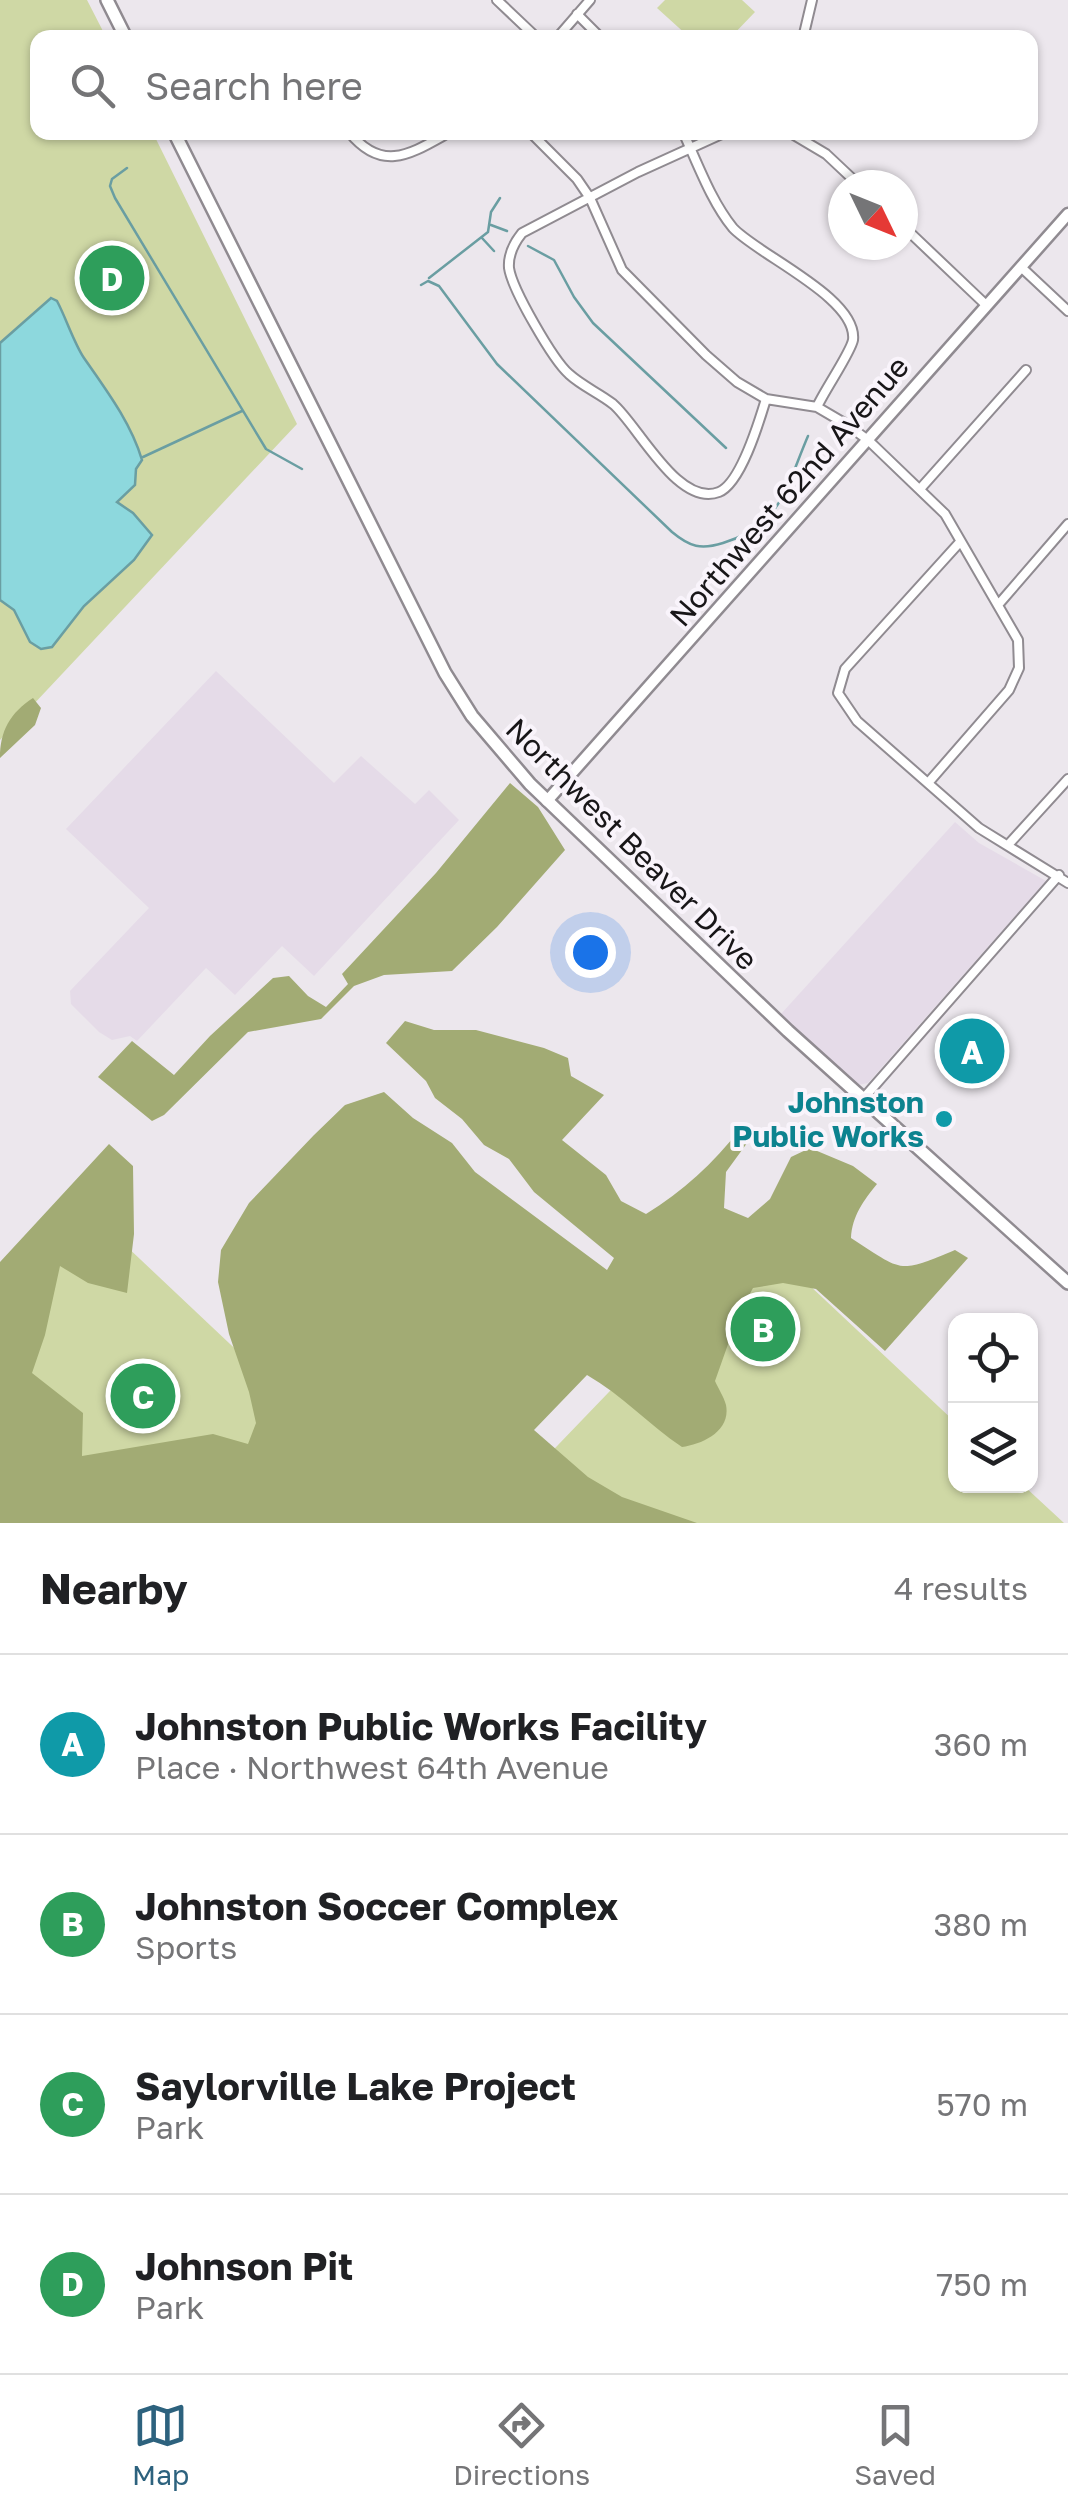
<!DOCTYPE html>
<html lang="en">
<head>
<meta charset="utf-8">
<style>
  body { margin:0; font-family:"Golos Text",sans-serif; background:#f2f2f2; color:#202124 }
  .controls { position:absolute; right:30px; bottom:30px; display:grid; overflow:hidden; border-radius:20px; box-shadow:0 2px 8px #0004 }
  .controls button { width:90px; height:90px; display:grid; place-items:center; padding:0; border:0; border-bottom:2px solid #e0e0e0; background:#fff; color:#202124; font:50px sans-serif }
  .compass { position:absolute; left:828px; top:170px; width:90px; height:90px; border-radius:50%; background:#fff; box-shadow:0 2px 8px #0004; rotate:133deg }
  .you { position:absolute; left:590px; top:952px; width:35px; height:35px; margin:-25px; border:8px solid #fff; border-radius:50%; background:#1a73e8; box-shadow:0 0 0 15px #1a73e833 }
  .badge { display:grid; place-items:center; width:65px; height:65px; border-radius:50%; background:#2d627e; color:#fff; font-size:32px; font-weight:700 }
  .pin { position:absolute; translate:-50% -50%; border:5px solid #fff; box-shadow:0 2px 10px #0006 }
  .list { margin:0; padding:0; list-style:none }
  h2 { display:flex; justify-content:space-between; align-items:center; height:130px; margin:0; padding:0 40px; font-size:42px }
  h2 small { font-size:32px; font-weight:400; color:#757577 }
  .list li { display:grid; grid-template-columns:65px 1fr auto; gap:30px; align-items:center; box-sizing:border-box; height:180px; padding:0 40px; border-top:2px solid #e0e0e0 }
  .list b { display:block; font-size:38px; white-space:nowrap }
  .list p { margin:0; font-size:32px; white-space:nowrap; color:#757577 }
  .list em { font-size:32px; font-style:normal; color:#757577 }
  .icon { flex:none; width:55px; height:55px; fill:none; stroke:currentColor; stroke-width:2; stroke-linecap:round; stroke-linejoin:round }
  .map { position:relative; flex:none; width:1068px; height:1523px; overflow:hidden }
  .search { position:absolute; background:#fff; box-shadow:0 2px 8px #0004; left:30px; right:30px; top:30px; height:110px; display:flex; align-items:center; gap:25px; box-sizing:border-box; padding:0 35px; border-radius:20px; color:#757577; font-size:38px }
  .sheet { height:850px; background:#fff }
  nav { display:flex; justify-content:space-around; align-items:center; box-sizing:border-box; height:140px; border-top:2px solid #e0e0e0; background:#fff; font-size:28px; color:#757577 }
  nav a { display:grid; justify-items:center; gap:5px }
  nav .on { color:#2d627e }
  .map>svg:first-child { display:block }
  .built { fill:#e5dbe8 }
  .green { fill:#cfd8a5 }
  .forest { fill:#a2ab74 }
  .water { fill:#8dd8dd; stroke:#6a9ea2; stroke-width:2.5 }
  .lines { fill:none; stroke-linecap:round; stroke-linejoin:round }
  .stream { stroke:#6a9ea2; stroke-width:2.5 }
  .minor-casing { stroke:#908b91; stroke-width:12 }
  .tertiary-casing { stroke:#908b91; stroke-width:15 }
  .secondary-casing { stroke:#908b91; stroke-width:16 }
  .minor { stroke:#fff; stroke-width:8 }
  .tertiary { stroke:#fff; stroke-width:10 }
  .secondary { stroke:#fff; stroke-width:11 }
  .culture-dot { fill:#0f9aa8; stroke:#f9f4fb; stroke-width:4 }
  .labels { text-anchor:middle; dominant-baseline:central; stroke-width:8; stroke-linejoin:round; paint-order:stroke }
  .street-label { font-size:30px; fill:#181618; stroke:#f9f4fb }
  .culture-label { font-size:30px; font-weight:bold; fill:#0d838f; stroke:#f9f4fb; text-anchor:end }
</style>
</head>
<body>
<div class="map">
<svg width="1068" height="1523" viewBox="0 0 1068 1523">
  <rect width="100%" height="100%" fill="#ece7ed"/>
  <path class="built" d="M216 671 334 783 361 756 415 804 429 790 459 820 314 976 282 946 235 995 206 968 137 1041 130 1036 112 1040 99 1032 71 1004 70 991 149 908 66 829Z
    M955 822 979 843 1046 881 868 1083 858 1085 781 1014Z"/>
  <path class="green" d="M0 0H87L106 37 38 38V132L153 133 297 424 0 740Z
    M665 0H742L755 12 731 37H689L657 8Z
    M71 1194 420 1523H0V1269Z
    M758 1237 955 1422 956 1486H1024L1064 1523H483Z"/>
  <path class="forest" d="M33 698 41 708 35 725 0 758C0 731 10 713 33 698Z
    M510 783 538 807 565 850 497 927 452 971 384 975 354 986 321 1019 248 1032 164 1115 152 1121 98 1077 132 1041 174 1075 210 1036 273 978 289 976 308 996 326 1007 348 984 342 974 436 873Z
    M405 1021 434 1030H476L544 1048 568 1058 571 1076 604 1095 562 1140 606 1175 621 1201 646 1214C683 1191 713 1164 740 1129L750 1139 726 1172 724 1208 748 1218 770 1199 791 1157 810 1148 853 1166 877 1184C864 1200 852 1216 851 1238 904 1272 897 1274 955 1250L968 1258 885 1351 816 1289 783 1283 753 1288 738 1316 715 1381C718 1388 724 1397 726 1405 731 1431 703 1444 682 1447 649 1425 622 1395 587 1375L534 1430 588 1477 622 1497 697 1523H0V1262L109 1144 133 1166 134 1234 127 1293 88 1283 60 1266 45 1335 32 1373 83 1413 82 1456 213 1434 248 1444 256 1423 249 1392 229 1334 218 1282 221 1250 249 1203 314 1135 345 1105 384 1092 413 1118 452 1143 475 1172 607 1270 614 1258 534 1192 509 1159 484 1145 462 1119 435 1098 426 1081 386 1043Z"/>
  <path class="water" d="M51 298 57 301C66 318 74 343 84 358 107 391 131 423 142 460L136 469 135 485 117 502 133 513 152 535 134 560 84 606 52 647 41 649 30 642 14 610 0 600V343Z"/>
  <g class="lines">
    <path class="stream" d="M127 168 112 179 110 186 115 198 266 449 302 469
      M491 225 507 231
      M482 238 494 251
      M528 246 554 260 574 297 593 323 726 448
      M429 278 488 232 491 212 500 198
      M421 285 428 281 439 286 497 364 672 532C690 547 701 550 723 543 782 525 786 487 808 436
      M143 457 242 411"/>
    <defs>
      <path id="minor" d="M497 0 537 38
        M577 14 601 38
        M557 38 590 0
        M803 38 812 0
        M349 132C383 174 412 153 450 132
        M530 132 577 179 590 198 622 270 706 355 737 382 766 399 817 407 846 424 868 440 945 514 1018 640 1019 668 1009 690 928 783
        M683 132C698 164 711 201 733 228 758 255 858 298 853 340 851 352 824 391 817 407
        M726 132 638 172 522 233C514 243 508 255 509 268 512 289 553 360 569 374 582 386 599 393 613 404 638 425 678 508 719 492 741 483 759 422 766 399
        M789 132 826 154 859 185
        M903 226 985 304
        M1021 267 1068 311
        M920 489 1026 370
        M960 542 845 669 838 693 857 721 979 828 1068 883
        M998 605 1068 524
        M1008 845 1068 779
        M862 1100 1059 875"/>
      <path id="tertiary" d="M547 801 1068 214"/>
      <path id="secondary" d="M107 0 126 38
        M174 132 445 673 472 716 530 784 788 1031 1068 1283"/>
    </defs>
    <use href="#minor" class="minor-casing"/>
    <use href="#tertiary" class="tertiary-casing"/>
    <use href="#secondary" class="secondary-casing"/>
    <use href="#minor" class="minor"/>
    <use href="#tertiary" class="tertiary"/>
    <use href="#secondary" class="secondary"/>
  </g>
  <circle class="culture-dot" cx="944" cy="1119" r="10"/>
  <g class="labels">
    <g class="street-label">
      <text transform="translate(789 491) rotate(-49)">Northwest 62nd Avenue</text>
      <text transform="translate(632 844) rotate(45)">Northwest Beaver Drive</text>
    </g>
    <g class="culture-label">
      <text x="924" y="1102">Johnston<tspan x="924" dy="34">Public Works</tspan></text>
    </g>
  </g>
</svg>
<div class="controls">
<button><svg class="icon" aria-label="locate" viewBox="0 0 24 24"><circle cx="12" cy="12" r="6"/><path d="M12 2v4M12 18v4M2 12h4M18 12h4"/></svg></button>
<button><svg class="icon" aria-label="layers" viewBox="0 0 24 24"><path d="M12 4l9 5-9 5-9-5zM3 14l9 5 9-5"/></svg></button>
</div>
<svg class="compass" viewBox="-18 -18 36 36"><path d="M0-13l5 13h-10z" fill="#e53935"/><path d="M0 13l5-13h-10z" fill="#757577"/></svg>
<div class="you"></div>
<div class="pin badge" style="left:972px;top:1051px;background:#0f9aa8">A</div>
<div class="pin badge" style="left:763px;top:1329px;background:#2e9e5b">B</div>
<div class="pin badge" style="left:143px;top:1396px;background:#2e9e5b">C</div>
<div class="pin badge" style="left:112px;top:278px;background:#2e9e5b">D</div>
<div class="search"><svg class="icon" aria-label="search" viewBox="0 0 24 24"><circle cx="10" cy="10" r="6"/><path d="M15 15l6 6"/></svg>Search here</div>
</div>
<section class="sheet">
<h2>Nearby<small>4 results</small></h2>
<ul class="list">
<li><span class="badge" style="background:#0f9aa8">A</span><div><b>Johnston Public Works Facility</b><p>Place · Northwest 64th Avenue</p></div><em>360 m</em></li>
<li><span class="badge" style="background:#2e9e5b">B</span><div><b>Johnston Soccer Complex</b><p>Sports</p></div><em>380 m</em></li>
<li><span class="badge" style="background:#2e9e5b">C</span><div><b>Saylorville Lake Project</b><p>Park</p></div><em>570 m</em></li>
<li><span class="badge" style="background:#2e9e5b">D</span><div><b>Johnson Pit</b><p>Park</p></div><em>750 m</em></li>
</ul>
</section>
<nav>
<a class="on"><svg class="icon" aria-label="map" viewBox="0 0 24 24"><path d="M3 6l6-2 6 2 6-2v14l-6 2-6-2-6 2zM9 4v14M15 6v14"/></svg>Map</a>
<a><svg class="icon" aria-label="directions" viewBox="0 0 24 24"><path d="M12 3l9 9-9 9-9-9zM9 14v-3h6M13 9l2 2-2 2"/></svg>Directions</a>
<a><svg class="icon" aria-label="saved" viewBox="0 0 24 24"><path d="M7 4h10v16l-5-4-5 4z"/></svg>Saved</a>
</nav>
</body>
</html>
